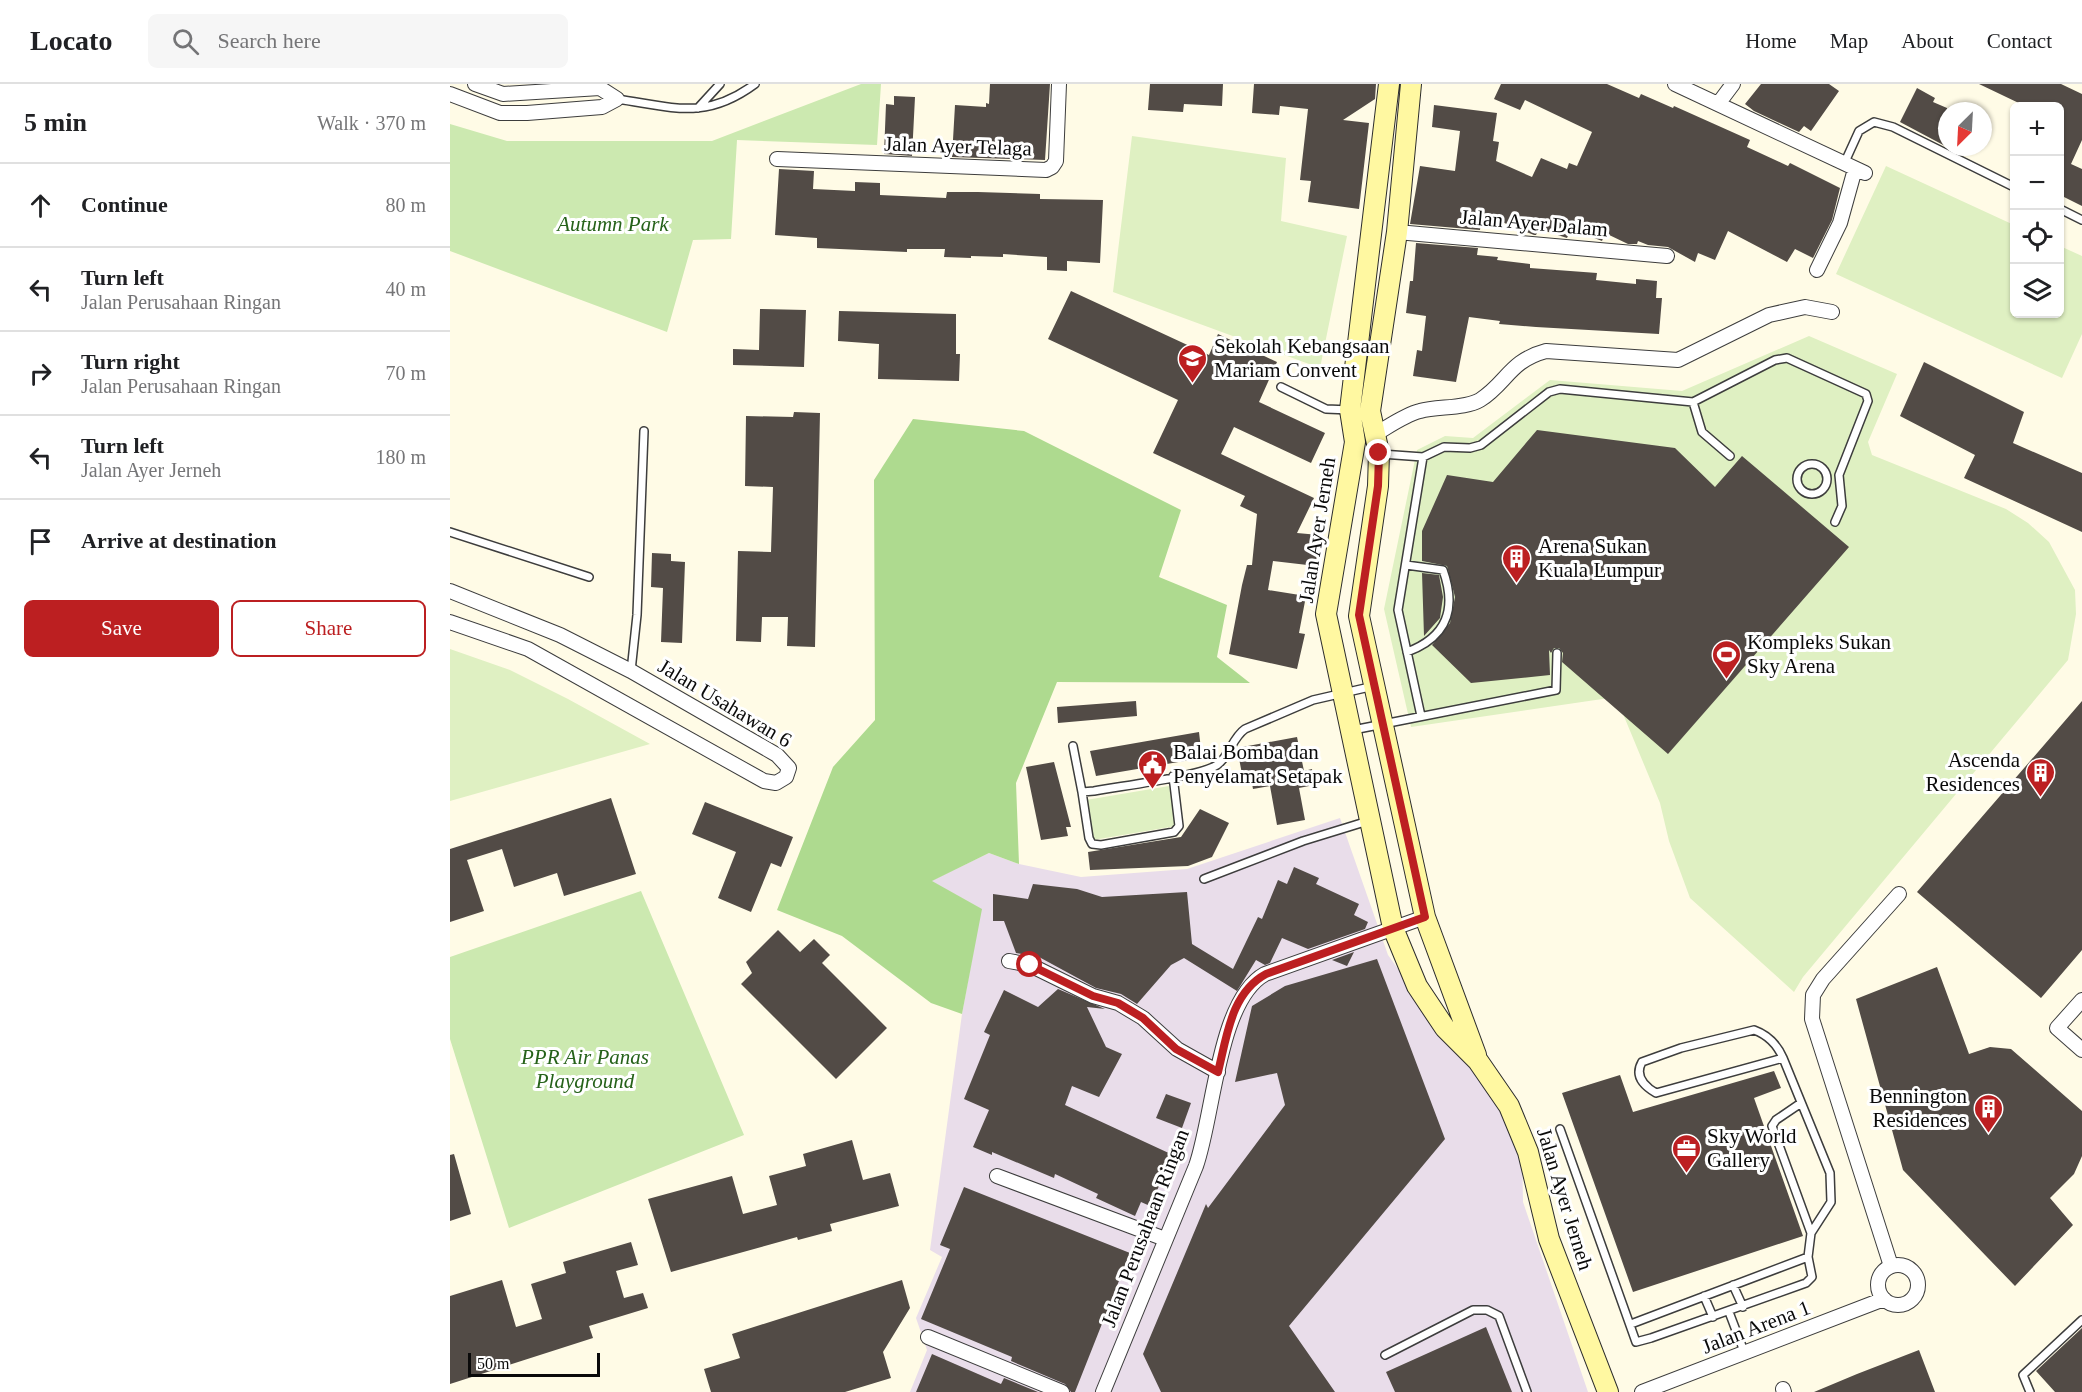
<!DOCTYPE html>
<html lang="en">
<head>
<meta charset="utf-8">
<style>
  body { margin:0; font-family:"Times New Roman",serif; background:#f6f6f6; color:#202124 }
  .controls { position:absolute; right:18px; top:18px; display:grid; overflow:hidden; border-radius:9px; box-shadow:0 2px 4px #0004 }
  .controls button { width:54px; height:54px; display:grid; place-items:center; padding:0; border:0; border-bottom:2px solid #e0e0e0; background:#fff; color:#202124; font:30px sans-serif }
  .compass { position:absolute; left:1488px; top:18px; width:54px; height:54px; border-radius:50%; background:#fff; box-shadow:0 2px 4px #0004; rotate:204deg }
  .scale { position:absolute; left:18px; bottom:15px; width:132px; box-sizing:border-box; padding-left:6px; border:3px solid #0a0a0a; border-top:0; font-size:16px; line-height:21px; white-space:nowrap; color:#0a0a0a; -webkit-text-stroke:4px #fff; paint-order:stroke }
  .stop { position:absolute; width:18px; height:18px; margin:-14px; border:4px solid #bc1f21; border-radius:50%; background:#fff }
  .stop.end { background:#bc1f21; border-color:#fff; box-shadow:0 2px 6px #0008 }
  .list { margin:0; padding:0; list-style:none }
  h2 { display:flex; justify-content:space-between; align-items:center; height:78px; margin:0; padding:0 24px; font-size:26px }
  h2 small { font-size:20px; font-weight:400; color:#757577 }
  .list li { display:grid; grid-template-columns:39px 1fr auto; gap:18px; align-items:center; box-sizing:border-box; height:84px; padding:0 24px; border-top:2px solid #e0e0e0 }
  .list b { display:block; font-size:22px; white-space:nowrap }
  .list p { margin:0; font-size:20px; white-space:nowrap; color:#757577 }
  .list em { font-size:20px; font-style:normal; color:#757577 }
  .actions { display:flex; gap:12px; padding:18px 24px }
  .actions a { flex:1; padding:14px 0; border:2px solid #bc1f21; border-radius:9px; text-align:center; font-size:21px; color:#bc1f21 }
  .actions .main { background:#bc1f21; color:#fff }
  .icon { flex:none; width:33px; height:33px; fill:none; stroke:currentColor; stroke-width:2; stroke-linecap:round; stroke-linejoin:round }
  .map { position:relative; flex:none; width:1632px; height:1308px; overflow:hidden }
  header { display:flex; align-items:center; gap:36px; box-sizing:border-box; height:84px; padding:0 30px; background:#fff; border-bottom:2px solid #e0e0e0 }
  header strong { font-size:28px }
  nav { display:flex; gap:33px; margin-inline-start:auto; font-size:21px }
  .search { width:420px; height:54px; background:#f6f6f6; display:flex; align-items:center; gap:15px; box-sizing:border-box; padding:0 21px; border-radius:9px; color:#757577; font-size:22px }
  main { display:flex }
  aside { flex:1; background:#fff }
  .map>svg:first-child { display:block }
  .industrial { fill:#e9ddea }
  .green { fill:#cce9b0 }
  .forest { fill:#aeda8f }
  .pitch { fill:#dff0c2 }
  .building { fill:#524b46 }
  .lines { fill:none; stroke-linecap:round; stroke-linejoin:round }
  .service-casing { stroke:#3d3d3d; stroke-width:10 }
  .minor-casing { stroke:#3d3d3d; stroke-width:16 }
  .secondary-casing { stroke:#2c2c2c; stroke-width:22 }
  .service { stroke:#fff; stroke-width:7 }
  .minor { stroke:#fff; stroke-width:14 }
  .secondary { stroke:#fff8a1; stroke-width:20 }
  .route { stroke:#bc1f21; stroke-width:8 }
  .labels { text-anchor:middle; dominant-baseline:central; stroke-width:6; stroke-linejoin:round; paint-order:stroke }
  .street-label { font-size:21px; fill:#0a0a0a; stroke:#fff }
  .park-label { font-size:21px; font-style:italic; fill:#26621a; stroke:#fff }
  .poi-label { font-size:21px; fill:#0a0a0a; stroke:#fff; text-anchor:start }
</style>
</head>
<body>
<header>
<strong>Locato</strong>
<div class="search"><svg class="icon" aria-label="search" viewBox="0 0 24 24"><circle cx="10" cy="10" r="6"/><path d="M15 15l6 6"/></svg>Search here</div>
<nav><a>Home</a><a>Map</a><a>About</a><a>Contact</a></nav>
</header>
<main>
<aside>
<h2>5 min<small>Walk · 370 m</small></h2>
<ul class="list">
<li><svg class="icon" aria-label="ahead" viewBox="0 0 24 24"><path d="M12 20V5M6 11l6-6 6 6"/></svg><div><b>Continue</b></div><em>80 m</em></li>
<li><svg class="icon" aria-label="left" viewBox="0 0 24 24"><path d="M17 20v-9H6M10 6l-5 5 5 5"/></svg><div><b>Turn left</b><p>Jalan Perusahaan Ringan</p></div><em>40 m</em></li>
<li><svg class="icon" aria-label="right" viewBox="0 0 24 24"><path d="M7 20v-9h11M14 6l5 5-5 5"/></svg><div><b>Turn right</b><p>Jalan Perusahaan Ringan</p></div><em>70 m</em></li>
<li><svg class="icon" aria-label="left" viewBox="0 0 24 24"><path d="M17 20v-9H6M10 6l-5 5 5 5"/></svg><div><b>Turn left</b><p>Jalan Ayer Jerneh</p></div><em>180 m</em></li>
<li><svg class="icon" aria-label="arrive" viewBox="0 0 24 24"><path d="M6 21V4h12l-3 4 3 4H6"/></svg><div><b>Arrive at destination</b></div></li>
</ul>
<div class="actions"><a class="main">Save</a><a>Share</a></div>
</aside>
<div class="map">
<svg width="1632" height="1308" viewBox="0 0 1632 1308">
  <rect width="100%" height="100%" fill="#fffbe6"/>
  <path class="industrial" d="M890 734 938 871 1011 973 1042 1010 1072 1067 1073 1118 1138 1308H460L477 1266 466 1234 492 1173 480 1166 512 930 531 825 481 797 539 769 569 780 631 793 737 785Z"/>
  <path class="green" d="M411 0H431L427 61 287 56 281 155 243 156 217 248 0 167V40L57 57H262Z
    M191 807 294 1051 59 1144 0 955V873Z"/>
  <path class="forest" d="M463 335 574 347 731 426 709 493 777 521 767 573 800 599 607 598 566 699 569 780 539 769 482 797 532 825 512 930 481 919 392 852 327 826 383 683 425 636 424 396Z"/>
  <path class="pitch" d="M682 52 836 74 831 137 897 152 870 284 663 208Z
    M1436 82 1564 141V230H1610V162L1632 172V250L1612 294 1386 190Z
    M1359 252 1447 290 1418 358 1422 371 1556 425 1578 439 1599 458 1625 506 1626 530 1618 576 1353 893 1344 908 1240 814 1219 757 1210 719 1166 613 961 643 934 525 967 366 995 352 1023 354 1100 296 1232 307Z
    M0 565 60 586 118 615 200 660 0 717Z
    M719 702 726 742 643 756 636 716Z"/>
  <path class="building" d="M540 0H600L595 76 502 73 505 21 536 23V19L539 20Z
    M700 0H773L772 22 734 20 733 28 698 26Z
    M804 0H926L925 15 893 36 919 39 909 125 858 118 861 97 850 96 858 25 830 22 829 31 802 29Z
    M1051 0H1157L1189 14 1191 10 1223 24 1224 22 1300 56 1297 63 1338 82 1340 79 1390 104 1382 136 1363 174 1345 165 1337 178 1278 147 1265 176 1248 169 1245 178 1218 163 1198 161 1188 157 1187 160H1178L1155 149 1152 157 1121 145 1117 154 1089 145 1086 151H1084L1032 130 1030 146 960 140 970 82 1005 87 1010 47 982 43 984 21 1047 29 1043 57 1049 58 1046 77 1082 93 1091 74 1117 85 1119 79 1127 82 1142 48 1075 16 1070 26 1044 15Z
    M1311 0H1379L1389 7 1361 47 1354 42 1349 48 1304 27 1295 20Z
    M1529 0H1611L1632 10V56L1621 80 1632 85V122L1610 111V22H1575Z
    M1467 4 1485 14 1483 18 1497 24V63L1450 38Z
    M444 12 465 13 462 72 434 70 436 20 444 21Z
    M329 85 364 87 363 105 405 107V98L430 99V111L496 114 497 108H528L590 110V115L653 116 650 179 617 177V187L597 186V173L553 170V173L521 172V174L494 173 495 165H457V168L367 164V154L325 151Z
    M966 159 1028 164 1027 171 1048 173 1047 176 1080 180V184L1147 189 1146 196 1186 200V195L1207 197 1206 214H1212L1209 250 1086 243 1049 240 1050 237 1019 233 1006 298 963 292 967 266 972 267 976 232 956 229 960 197H963Z
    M621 207 759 271 768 250 827 278 809 318 875 349 861 379 784 343 771 370 864 414 847 449 869 451 866 482 823 477 818 506 856 512 849 549 855 550 847 585 779 570 792 501 797 481H802L807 430 790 422 795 412 703 369 728 316 598 255Z
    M310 225 356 226 354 283 283 281V265L309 266Z
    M389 227 506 230V270H510L509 297 428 295 429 260 388 257Z
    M1474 278 1574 328 1563 359 1632 389V448L1514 394 1525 371 1450 332Z
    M344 328 370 329 365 563 337 562 338 533H312L311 558 286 557 288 467 321 468 323 403 295 402 296 332 343 333Z
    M1087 346 1225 364 1265 403 1292 372 1399 463 1218 670 1112 578 1113 569 1109 564H1104L1101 569 1099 566 1100 591 1021 599 982 561 1000 539 1005 513 997 482 972 477V447L997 391 1043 398Z
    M202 469 221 470V477L235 478 232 559 211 558 213 504 201 503Z
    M972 489 989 491 993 513 990 534 974 552Z
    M686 617 687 632 608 639 607 623Z
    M1632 617V866L1591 914 1467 808Z
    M749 648 752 674 646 692 640 667Z
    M847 653 854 687 862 685 864 701 849 704 855 736 827 741 820 702 803 705 800 689 792 690 787 664Z
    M604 678 621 743H616L618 752 591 756 576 683Z
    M161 714 186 790 114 812 107 789 64 803 52 765 17 776 34 827 0 838V765Z
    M255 718 343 753 331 783 321 779 301 828 268 814 286 768 242 750Z
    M750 725 779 739 762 773 738 782 640 786 638 768 731 753Z
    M844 783 869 794 866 800 909 820 904 831 918 838 915 845 858 865 832 854 820 879 815 881 806 876 787 907 734 874 721 881 687 920 671 910 646 904 589 873 566 869 554 837H543V810L578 815 583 800 627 805 652 813 737 808 742 860 783 885 808 833 812 835 828 796 837 800Z
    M328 846 350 868 364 855 380 871 372 879 437 944 386 995 291 900 302 889 296 878Z
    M904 868 897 882 882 876Z
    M927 875 995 1055 839 1242 885 1308H711L693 1270 756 1120 758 1124 835 1021 827 989 785 998 802 922 835 902Z
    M1487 883 1519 970 1540 963 1561 965 1632 1027V1072L1624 1090 1600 1114 1623 1141 1565 1202 1453 1086 1406 915Z
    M608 905 655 925 637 923 656 963 672 970 649 1013 622 1002 615 1021 723 1071 700 1122 691 1118 685 1132 646 1114 648 1110 605 1090 604 1094 542 1068V1071L523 1063 539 1026 514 1015 540 951 534 948 554 906 588 923Z
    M1324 987 1331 1004 1304 1014 1353 1152 1183 1208 1112 1009 1170 991 1183 1028Z
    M716 1010 741 1019 732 1044 706 1034Z
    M402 1056 413 1096 440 1089 449 1122 380 1140 382 1147 348 1156 347 1153 221 1188 198 1115 282 1092 293 1130 327 1121 319 1092 356 1082 353 1070Z
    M4 1070 21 1130 0 1137V1071Z
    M514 1103 680 1169 625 1308H621L615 1300 561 1277 562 1273 471 1235 500 1165 490 1161Z
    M181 1158 188 1181 166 1187 174 1214 193 1209 198 1224 139 1242 143 1254 0 1300V1212L52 1196 66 1243 92 1235 81 1200 116 1189 113 1178Z
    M452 1196 460 1224 433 1268 441 1294 395 1308H261L254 1285 290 1274 282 1250Z
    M1036 1243 1062 1308H945L936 1288Z
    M1632 1244V1308H1605L1586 1287Z
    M1469 1266 1485 1308H1364L1407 1290Z
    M482 1270 551 1300 554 1294 588 1308H466Z"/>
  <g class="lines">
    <defs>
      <path id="service" d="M167 15C223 23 255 37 305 0
        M248 24 270 0
        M1394 80 1409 47 1424 38 1443 43 1564 103
        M1610 125 1632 136
        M831 303 876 325 900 326
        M1243 318 1252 348 1280 372
        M931 370 973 373 994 363 1020 364 1031 361 1099 308 1110 305 1243 318 1325 276 1337 274 1416 310 1418 317 1389 391 1392 422 1385 438
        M1347 395a15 15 0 1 1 30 0a15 15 0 1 1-30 0Z
        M0 448 139 493
        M956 481 993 486C1007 525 997 553 957 568
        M181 587 187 531 194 347
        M971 632 948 526 973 373
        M903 646 1106 606 1107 569
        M623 662 632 708
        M723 692 729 742 724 748 651 761 642 760 639 754 632 708 644 707C670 702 748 693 767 681 780 672 782 654 795 645L863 616 924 602
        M754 795 853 757 918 737
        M1351 1019 1326 1036 1322 1042 1361 1149
        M1110 1045 1186 1258 1201 1254 1356 1199 1362 1193 1358 1173 1361 1149 1381 1118 1380 1089 1333 974C1327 960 1318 951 1304 946L1231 964 1192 978C1184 992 1194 1002 1206 1009L1333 974
        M1283 1201 1293 1223
        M1254 1212 1263 1233
        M1279 1228 1295 1270
        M1181 1240 1358 1173
        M935 1271 1023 1226H1037L1049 1232 1077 1308
        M1580 1308 1573 1291 1632 1236"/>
      <path id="minor" d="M1225 0 1415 89
        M0 10 50 29H77L152 23 167 15 150 4 53 10 25 0
        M1268 20 1283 0
        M327 75 596 86 602 83 606 77 609 0
        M947 148 1217 172
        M1367 186 1390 139 1405 85
        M924 351C938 343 954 331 970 327 987 322 1015 325 1030 316 1057 299 1059 277 1096 267L1228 276 1319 231 1355 223 1382 228
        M0 507 110 551 181 587 327 671 339 684 336 693 326 699 314 697 78 565 0 538
        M559 877 580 881 643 912 668 919 693 934 727 965 768 988
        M1632 916 1607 944 1632 966
        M547 1092 715 1155
        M1428 1201a20 20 0 1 1 40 0a20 20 0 1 1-40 0Z
        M1441 1182 1362 935 1363 911 1373 895 1449 810
        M478 1253 612 1308
        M1333 1305 1334 1308
        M653 1308 746 1082C764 1031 768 916 815 890L975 833
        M1192 1308 1434 1215"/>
      <path id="secondary" d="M939 0 900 326 905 358 876 530 943 844 967 902 995 944 1028 977 1059 1022 1078 1068 1099 1155 1158 1308
        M961 0 947 148 920 327 929 369 928 402 909 532 975 833 1026 971"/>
    </defs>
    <use href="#service" class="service-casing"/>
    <use href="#minor" class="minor-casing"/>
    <use href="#secondary" class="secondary-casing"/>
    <use href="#service" class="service"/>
    <use href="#minor" class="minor"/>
    <use href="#secondary" class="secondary"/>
  </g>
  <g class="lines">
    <path class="route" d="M580 881 643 912 668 919 693 934 726 965 768 988C777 952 781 909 816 890L975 833 909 531 928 402 929 369"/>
  </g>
  <defs>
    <symbol id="school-pin" viewBox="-11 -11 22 30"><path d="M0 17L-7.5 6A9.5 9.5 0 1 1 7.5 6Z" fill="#bc1f21" stroke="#fff"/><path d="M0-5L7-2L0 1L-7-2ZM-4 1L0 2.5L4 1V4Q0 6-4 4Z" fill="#fff"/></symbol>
    <symbol id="building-pin" viewBox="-11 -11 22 30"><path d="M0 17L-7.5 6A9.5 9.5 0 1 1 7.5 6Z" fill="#bc1f21" stroke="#fff"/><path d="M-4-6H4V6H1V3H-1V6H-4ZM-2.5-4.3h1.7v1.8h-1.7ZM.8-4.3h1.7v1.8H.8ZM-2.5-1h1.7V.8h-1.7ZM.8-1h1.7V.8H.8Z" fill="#fff"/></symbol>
    <symbol id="stadium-pin" viewBox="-11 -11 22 30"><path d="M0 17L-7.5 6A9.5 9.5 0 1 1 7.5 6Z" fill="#bc1f21" stroke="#fff"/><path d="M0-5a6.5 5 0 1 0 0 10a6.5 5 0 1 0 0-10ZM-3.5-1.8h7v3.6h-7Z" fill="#fff"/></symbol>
    <symbol id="civic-pin" viewBox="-11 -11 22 30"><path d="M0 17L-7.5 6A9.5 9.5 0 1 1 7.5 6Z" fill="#bc1f21" stroke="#fff"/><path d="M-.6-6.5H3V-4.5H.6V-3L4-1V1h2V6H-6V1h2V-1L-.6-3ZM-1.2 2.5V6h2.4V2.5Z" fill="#fff"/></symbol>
    <symbol id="office-pin" viewBox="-11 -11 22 30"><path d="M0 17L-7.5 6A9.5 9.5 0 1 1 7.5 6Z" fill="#bc1f21" stroke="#fff"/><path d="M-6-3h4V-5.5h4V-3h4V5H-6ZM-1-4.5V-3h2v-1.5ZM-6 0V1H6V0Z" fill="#fff"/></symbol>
  </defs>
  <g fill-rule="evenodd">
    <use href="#school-pin" x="726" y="258" width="33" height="45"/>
    <use href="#building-pin" x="1050" y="458" width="33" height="45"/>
    <use href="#stadium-pin" x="1260" y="554" width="33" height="45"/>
    <use href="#civic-pin" x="686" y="664" width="33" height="45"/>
    <use href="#building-pin" x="1574" y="672" width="33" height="45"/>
    <use href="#building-pin" x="1522" y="1008" width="33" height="45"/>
    <use href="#office-pin" x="1220" y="1048" width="33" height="45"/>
  </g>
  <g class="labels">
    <g class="street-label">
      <text transform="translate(508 62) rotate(2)">Jalan Ayer Telaga</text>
      <text transform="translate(1084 139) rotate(5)">Jalan Ayer Dalam</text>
      <text transform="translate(867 446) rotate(-81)">Jalan Ayer Jerneh</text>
      <text transform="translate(275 619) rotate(31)">Jalan Usahawan 6</text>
      <text transform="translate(1115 1115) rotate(73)">Jalan Ayer Jerneh</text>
      <text transform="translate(695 1144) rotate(-69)">Jalan Perusahaan Ringan</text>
      <text transform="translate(1306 1243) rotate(-21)">Jalan Arena 1</text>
    </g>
    <g class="park-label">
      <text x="163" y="140">Autumn Park</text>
      <text x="135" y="973">PPR Air Panas<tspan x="135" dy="24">Playground</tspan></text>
    </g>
    <g class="poi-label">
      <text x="764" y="262">Sekolah Kebangsaan<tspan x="764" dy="24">Mariam Convent</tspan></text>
      <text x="1088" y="462">Arena Sukan<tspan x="1088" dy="24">Kuala Lumpur</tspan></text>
      <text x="1297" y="558">Kompleks Sukan<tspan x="1297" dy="24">Sky Arena</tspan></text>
      <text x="723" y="668">Balai Bomba dan<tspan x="723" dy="24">Penyelamat Setapak</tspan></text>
      <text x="1570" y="676" text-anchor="end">Ascenda<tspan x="1570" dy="24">Residences</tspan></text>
      <text x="1517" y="1012" text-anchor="end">Bennington<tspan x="1517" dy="24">Residences</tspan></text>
      <text x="1257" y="1052">Sky World<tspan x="1257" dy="24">Gallery</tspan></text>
    </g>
  </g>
</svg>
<div class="controls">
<button>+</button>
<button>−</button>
<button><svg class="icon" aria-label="locate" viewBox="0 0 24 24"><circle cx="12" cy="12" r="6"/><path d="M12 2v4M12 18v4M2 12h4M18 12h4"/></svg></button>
<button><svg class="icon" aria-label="layers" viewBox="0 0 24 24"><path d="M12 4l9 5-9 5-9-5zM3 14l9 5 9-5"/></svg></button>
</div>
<svg class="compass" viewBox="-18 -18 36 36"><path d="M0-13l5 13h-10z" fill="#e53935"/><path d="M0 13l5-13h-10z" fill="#757577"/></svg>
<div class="scale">50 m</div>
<div class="stop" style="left:580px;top:881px"></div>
<div class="stop end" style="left:929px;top:369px"></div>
</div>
</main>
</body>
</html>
